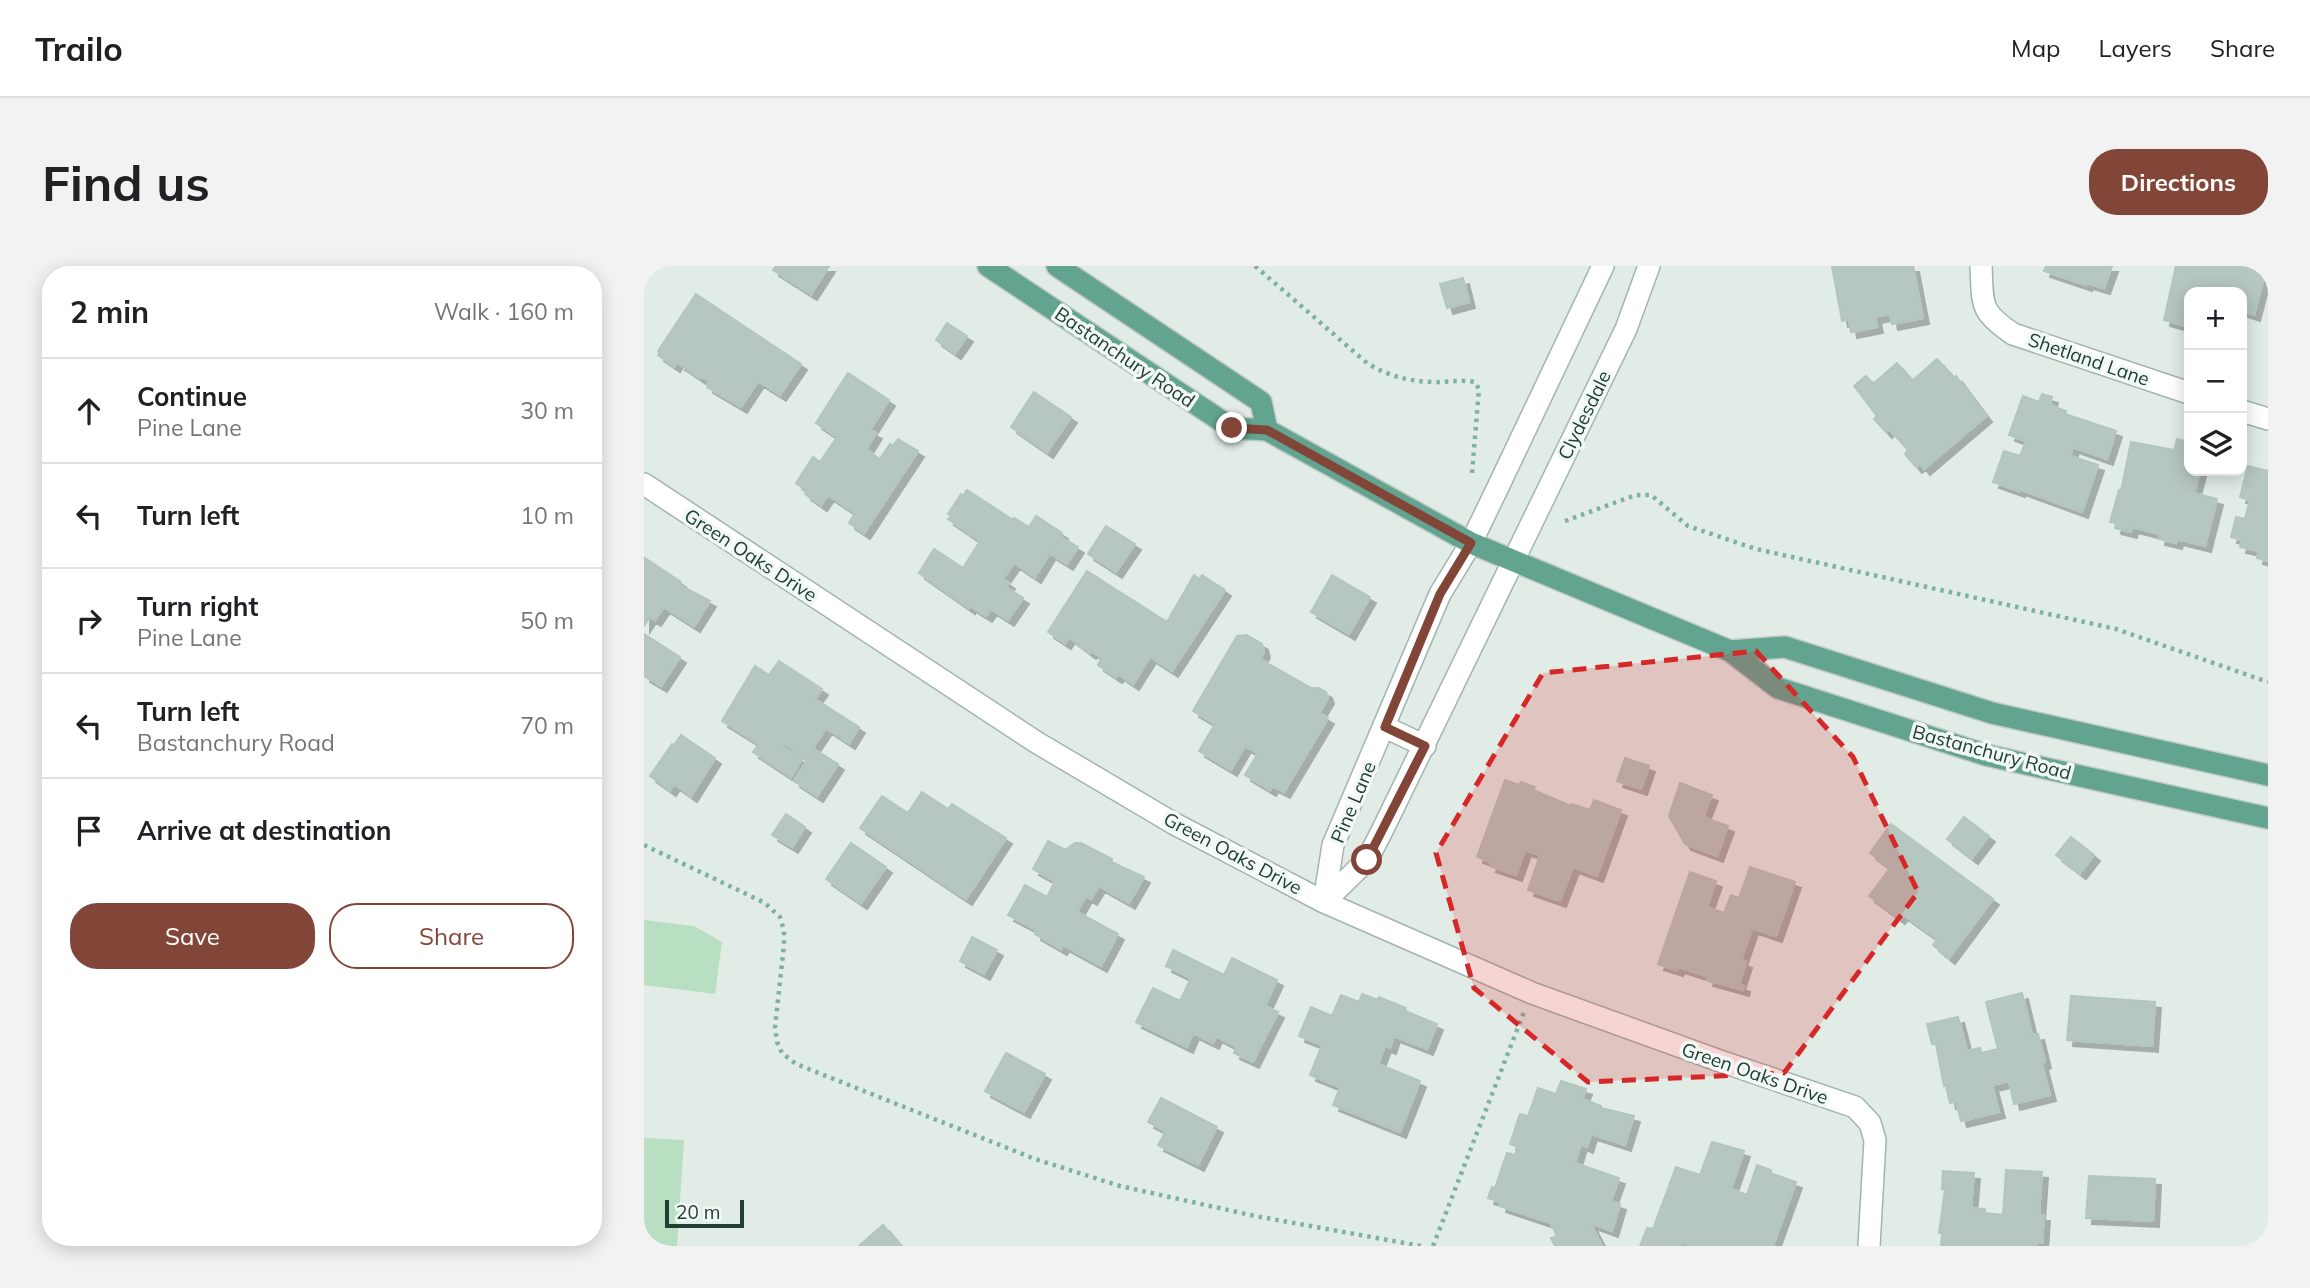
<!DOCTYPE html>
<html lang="en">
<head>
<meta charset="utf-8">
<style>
  body { margin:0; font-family:Mulish,sans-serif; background:#f2f2f2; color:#202124 }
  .controls { position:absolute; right:21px; top:21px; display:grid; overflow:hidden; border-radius:14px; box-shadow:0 4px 18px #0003 }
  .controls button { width:63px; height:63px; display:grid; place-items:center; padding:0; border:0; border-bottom:2px solid #e0e0e0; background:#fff; color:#202124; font:35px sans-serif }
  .scale { position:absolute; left:21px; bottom:18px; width:79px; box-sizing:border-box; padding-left:7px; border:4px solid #203e34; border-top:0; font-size:19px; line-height:24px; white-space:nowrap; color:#203e34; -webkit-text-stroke:5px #f1f8f5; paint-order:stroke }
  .stop { position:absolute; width:21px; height:21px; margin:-16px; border:5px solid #824639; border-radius:50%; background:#fff }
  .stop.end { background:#824639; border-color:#fff; box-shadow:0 2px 7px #0008 }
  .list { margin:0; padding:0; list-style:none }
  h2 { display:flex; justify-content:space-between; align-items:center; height:91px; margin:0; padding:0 28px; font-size:30px }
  h2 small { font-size:23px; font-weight:400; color:#757577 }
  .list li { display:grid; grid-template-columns:46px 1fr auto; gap:21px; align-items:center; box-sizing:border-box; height:105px; padding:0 28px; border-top:2px solid #e0e0e0 }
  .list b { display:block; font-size:26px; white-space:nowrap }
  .list p { margin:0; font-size:23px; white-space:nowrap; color:#757577 }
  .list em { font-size:23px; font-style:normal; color:#757577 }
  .actions { display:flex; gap:14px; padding:21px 28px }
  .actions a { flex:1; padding:16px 0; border:2px solid #824639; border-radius:28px; text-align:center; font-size:24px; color:#824639 }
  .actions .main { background:#824639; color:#fff }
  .icon { flex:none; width:38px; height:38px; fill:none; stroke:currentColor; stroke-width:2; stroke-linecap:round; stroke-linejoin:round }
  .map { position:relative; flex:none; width:1624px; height:980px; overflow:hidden; border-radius:28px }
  header { display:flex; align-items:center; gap:42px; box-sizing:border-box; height:98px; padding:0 35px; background:#fff; border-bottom:2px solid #e0e0e0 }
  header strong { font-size:33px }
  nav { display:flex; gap:38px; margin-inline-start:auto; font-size:24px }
  .intro { display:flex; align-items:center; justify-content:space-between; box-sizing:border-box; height:168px; padding:0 42px }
  h1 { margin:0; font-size:49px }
  .button { padding:18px 32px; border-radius:28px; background:#824639; color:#fff; font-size:24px; font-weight:700 }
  main { display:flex; gap:42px; padding:0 42px }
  aside { flex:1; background:#fff; border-radius:28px; box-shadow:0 4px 18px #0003 }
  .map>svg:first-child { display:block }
  .pitch { fill:#b8dfc1 }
  .building { fill:#b6c7bf; stroke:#b3c6bd; stroke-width:2; filter:url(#shadow) }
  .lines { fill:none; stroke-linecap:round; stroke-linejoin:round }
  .minor-casing { stroke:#a3b4ad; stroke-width:24 }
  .major-casing { stroke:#c1c9c6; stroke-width:24 }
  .path { stroke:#7fb19f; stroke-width:4.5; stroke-dasharray:3.5 5; stroke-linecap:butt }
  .minor { stroke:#fff; stroke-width:21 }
  .major { stroke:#63a490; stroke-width:21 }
  .route { stroke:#824639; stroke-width:9 }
  .marked { fill:#d62828; fill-opacity:0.2; stroke:#d62828; stroke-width:5; stroke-dasharray:14 9; stroke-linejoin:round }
  .labels { text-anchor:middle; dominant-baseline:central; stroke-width:7; stroke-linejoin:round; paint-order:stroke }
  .street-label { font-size:19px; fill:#203e34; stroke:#f1f8f5 }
</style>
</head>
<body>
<header>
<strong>Trailo</strong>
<nav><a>Map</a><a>Layers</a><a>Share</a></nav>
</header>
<div class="intro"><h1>Find us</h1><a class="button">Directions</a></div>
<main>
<aside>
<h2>2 min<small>Walk · 160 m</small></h2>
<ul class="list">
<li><svg class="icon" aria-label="ahead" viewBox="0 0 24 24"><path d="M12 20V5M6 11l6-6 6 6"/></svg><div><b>Continue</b><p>Pine Lane</p></div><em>30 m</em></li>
<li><svg class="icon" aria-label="left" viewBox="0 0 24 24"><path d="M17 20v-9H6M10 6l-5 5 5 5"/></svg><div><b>Turn left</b></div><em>10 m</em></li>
<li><svg class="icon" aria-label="right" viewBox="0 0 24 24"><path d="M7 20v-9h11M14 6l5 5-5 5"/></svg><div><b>Turn right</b><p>Pine Lane</p></div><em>50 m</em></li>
<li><svg class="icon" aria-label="left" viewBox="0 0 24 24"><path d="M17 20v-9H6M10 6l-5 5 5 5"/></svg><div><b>Turn left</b><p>Bastanchury Road</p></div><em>70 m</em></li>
<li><svg class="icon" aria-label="arrive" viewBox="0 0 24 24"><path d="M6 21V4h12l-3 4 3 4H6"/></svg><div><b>Arrive at destination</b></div></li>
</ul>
<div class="actions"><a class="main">Save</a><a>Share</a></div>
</aside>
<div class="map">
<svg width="1624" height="980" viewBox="0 0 1624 980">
  <defs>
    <filter id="shadow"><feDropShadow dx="6" dy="6" stdDeviation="0" flood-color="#0004"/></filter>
  </defs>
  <rect width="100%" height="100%" fill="#e1ece6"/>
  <path class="pitch" d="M0 654 50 660 78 676 71 728 0 719Z
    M0 872 40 874 33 980H0Z"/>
  <path class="building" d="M132 0H185L167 28 129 4Z
    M1188 0H1269L1279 52 1248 58 1246 48 1231 51 1233 61 1207 66 1205 53 1198 55Z
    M1402 0H1468L1460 22 1443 17 1442 19 1400 5Z
    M1532 0H1624V12L1620 11 1610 49 1598 45V26H1545V61L1520 54Z
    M819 12 825 36 803 42 796 18Z
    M52 28 157 98 136 129 114 115 97 141 63 121 66 116 57 110 56 112 35 98 36 96 34 94 30 100 14 89 16 87 14 85Z
    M303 57 323 70 311 87 292 74Z
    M1293 93 1310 112 1312 110 1342 150 1280 203 1276 198 1272 201 1261 188 1264 184 1245 163 1242 166 1230 153 1233 150 1210 120 1222 110 1229 118 1253 97 1268 115Z
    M204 107 245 134 226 164 232 167 222 183 236 193 246 178 249 180 254 173 274 185 220 267 205 257 211 247 184 229 177 239 161 228 163 225 152 217 169 191 176 196 193 171 172 157Z
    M390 126 427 151 403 186 367 161Z
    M1398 128 1408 131 1406 139 1422 145 1421 148 1472 165 1463 193 1429 181 1426 190 1454 199 1438 246 1375 223V225L1349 216 1360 185 1376 190 1382 175 1365 169 1379 130 1395 136Z
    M1533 173 1545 176V205H1556L1550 227 1573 233 1561 280 1533 273 1532 277 1515 273 1516 268 1488 261 1487 266 1471 262 1472 257 1466 256 1475 224 1477 225 1487 176 1530 184Z
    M1604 200 1624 205V295L1613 292 1615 285 1596 281 1598 274 1587 271 1592 251 1601 253 1606 234 1596 231Z
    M323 224 369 254 370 252 385 261 392 250 418 267 391 311 370 297 359 313 365 317 362 321 379 332 364 354 347 343 342 350 326 340 325 342 275 307 290 283 319 302 336 275 304 253 307 250 304 248 317 228 319 230Z
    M462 260 491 278 472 306 444 288Z
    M417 271 434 281 423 298 407 288Z
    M1 292 37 316 35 319 66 335 50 360 20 341 11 354 6 351 0 360Z
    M443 305 523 356 550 309 555 313 558 309 581 324 528 405 506 391 489 418 474 408 472 411 454 399 458 392 447 385 446 387 425 371 421 377 404 366Z
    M688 309 726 331 705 368 667 346Z
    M0 368 36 391 17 420 0 410Z
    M603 369 618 378 620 386 616 393 667 422H674L682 426 684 432 675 447 684 452 640 526 629 520 626 524 601 509 614 487 601 480 587 504 555 485 571 458 549 445 593 370Z
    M135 395 178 423 171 433 215 461 205 477 182 462 162 492 141 478 139 481 158 493 147 511 109 486 115 478 78 455 111 400 125 409Z
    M37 469 71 492 47 530 30 518 26 524 6 510 28 478 30 479Z
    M170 483 194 498 173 530 150 515Z
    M981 492 1005 500 997 523 973 515Z
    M861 514 875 519 877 516 891 521 889 524 927 540 928 538 946 544 950 534 977 544 953 610 929 601 916 635 884 624 896 589 881 584 872 609 846 600 847 596 833 591Z
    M1036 517 1068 529 1060 549 1062 552 1084 560 1073 590 1041 578 1025 550Z
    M278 526 304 543 308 538 362 572 322 633 216 562 238 530 264 547Z
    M142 548 161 561 148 581 128 569Z
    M1320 551 1345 570 1328 592 1303 573Z
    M1247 558 1349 633 1305 692 1289 679 1293 673 1258 648 1255 652 1225 630 1246 602 1226 587Z
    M1427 571 1450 589 1436 607 1412 589Z
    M404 575 421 584 431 577H437L468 593 467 596 500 611 485 637 455 620 447 633 442 630 433 646 474 668 457 700 419 679 417 683 391 668 393 664 364 649 381 619 403 631 411 615 389 603Z
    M207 577 242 601 217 637 182 613Z
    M1106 601 1151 616 1132 670 1108 662 1097 694 1102 696 1095 718 1100 720 1099 724 1063 714 1065 711 1035 701 1033 704 1014 698 1046 606 1072 615 1063 641 1080 647 1087 629 1095 632Z
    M328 671 353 684 340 708 316 695Z
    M529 684 580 709 588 692 633 714 621 740 634 746 609 796 590 787 593 781 572 770 569 777 549 767 543 781 492 756 509 722 536 735 547 712 522 700Z
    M1378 727 1388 769 1394 768 1401 796 1398 798 1406 829 1370 838 1365 815 1348 819 1355 846 1317 855 1312 835 1306 837 1302 820H1300L1292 778H1288L1283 758 1314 751 1323 785 1336 782 1337 787 1354 783 1342 736Z
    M718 728 734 734 735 731 762 742 761 745 793 758 783 783 750 770 746 782 741 780 734 798 776 815 756 866 689 839 696 821 666 809 678 779 655 770 667 741 688 750 697 729 715 736Z
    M1427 730 1511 736 1508 780 1423 774Z
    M362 787 401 808 380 846 341 825Z
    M917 815 942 823 938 833 957 840V842L990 850 981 879 947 868 943 881 937 878 931 897 975 912 967 935 976 938 968 965 946 957 958 980H911L907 972 913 970 907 957 856 940 857 936 844 932 848 921 851 922 863 887 871 889 874 881 866 878 876 848 884 850 894 822 912 828Z
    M517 832 573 861 554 899 514 879 522 865 504 856Z
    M1068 876 1100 885 1087 923 1103 929 1113 899 1127 904 1126 907 1152 916 1129 980H1049L1038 976 1037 980H996L1003 962 1009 963 1032 901 1056 909Z
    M1362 904 1398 906 1395 949H1400L1398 977H1393V980H1297L1298 967H1295L1301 923H1298L1299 905 1330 907 1327 942 1341 943V947L1359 949Z
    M1445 910 1511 913 1509 955 1442 952Z
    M239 959 257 980H215Z"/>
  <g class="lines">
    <defs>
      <path id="minor" d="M1337 0C1339 39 1335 45 1369 68L1545 127
        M1598 145 1624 153
        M0 218 392 476 529 557 680 636 888 727 1076 795 1211 841 1226 857 1231 874 1225 980
        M741 461 781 480
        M680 636 723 594 739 563 982 63 1005 0
        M680 636 689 579 796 328 827 277 855 219 959 0"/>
      <path id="major" d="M344 0 588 162 623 164 827 277 1086 385 1134 422 1342 489 1624 552
        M413 0 617 136 623 164
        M1086 385 1141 381 1348 447 1624 509"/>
    </defs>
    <use href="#minor" class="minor-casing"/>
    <use href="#major" class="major-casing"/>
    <path class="path" d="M611 0 723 97C742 109 763 115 787 116 802 117 816 113 831 116L835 123 828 207
      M921 255 992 229H1007L1044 260 1112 283 1472 363 1624 416
      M0 579 121 637 136 651 140 665V679L131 761 133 776 138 787 152 798 391 893 476 920 611 950 777 980
      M789 980 880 746"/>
    <use href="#minor" class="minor"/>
    <use href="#major" class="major"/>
  </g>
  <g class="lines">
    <path class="route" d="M588 162 623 164 827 277 796 328 741 461 781 480 723 594"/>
  </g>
  <path class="marked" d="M1112 385 1209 491 1274 626 1140 807 944 816 830 722 792 587 899 407Z"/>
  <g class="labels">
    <g class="street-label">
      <text transform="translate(481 91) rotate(34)">Bastanchury Road</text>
      <text transform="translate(1445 93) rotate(19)">Shetland Lane</text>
      <text transform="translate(940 149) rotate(-64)">Clydesdale</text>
      <text transform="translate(107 289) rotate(33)">Green Oaks Drive</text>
      <text transform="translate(1348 486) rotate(15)">Bastanchury Road</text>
      <text transform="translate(709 536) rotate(-67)">Pine Lane</text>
      <text transform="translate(589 587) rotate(28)">Green Oaks Drive</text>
      <text transform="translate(1111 807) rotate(19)">Green Oaks Drive</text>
    </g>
  </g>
</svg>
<div class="controls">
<button>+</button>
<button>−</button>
<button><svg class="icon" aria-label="layers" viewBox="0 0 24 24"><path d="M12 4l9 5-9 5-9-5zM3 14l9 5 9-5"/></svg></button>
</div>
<div class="scale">20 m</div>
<div class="stop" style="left:723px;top:594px"></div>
<div class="stop end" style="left:588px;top:162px"></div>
</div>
</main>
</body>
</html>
